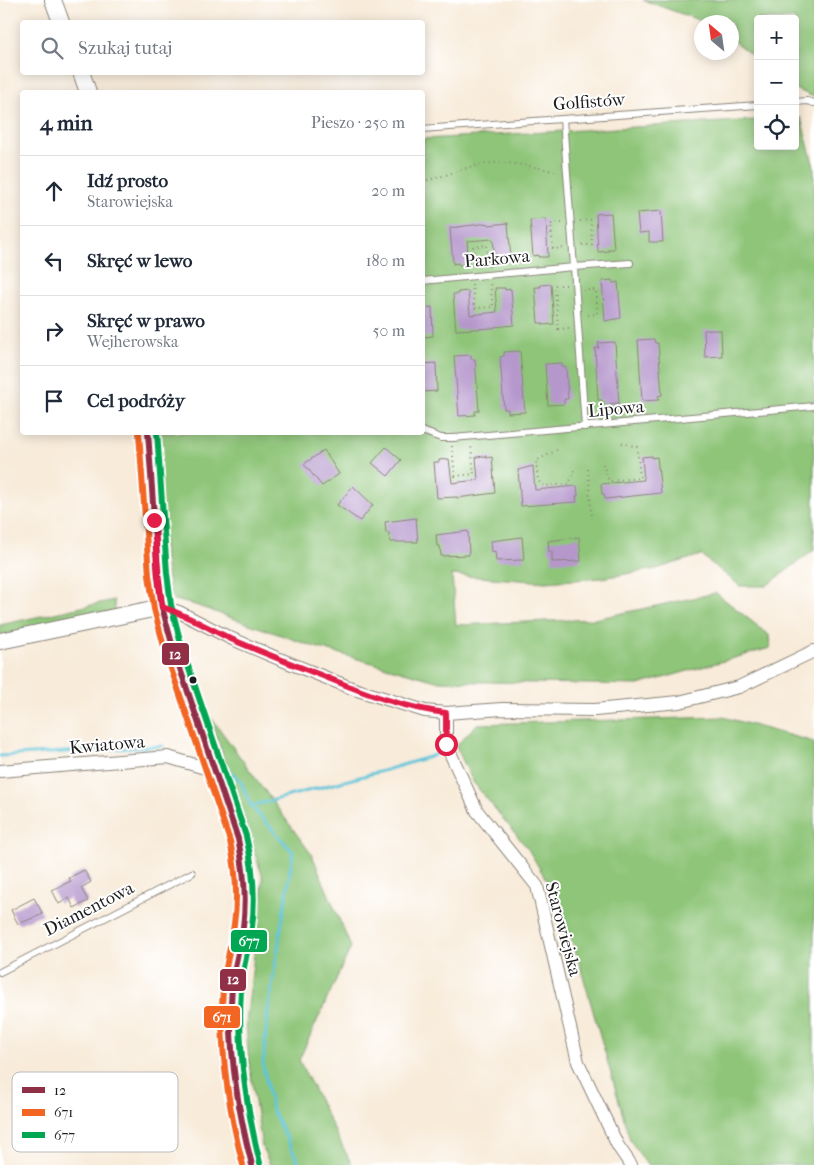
<!DOCTYPE html>
<html lang="pl">
<head>
<meta charset="utf-8">
<style>
  body { margin:0; font-family:"IM FELL French Canon",serif; background:#f6f6f7; color:#1f2937 }
  .controls { position:absolute; right:15px; top:15px; display:grid; overflow:hidden; border-radius:5px; box-shadow:0 2px 12px #0003 }
  .controls button { width:45px; height:45px; display:grid; place-items:center; padding:0; border:0; border-bottom:1px solid #e0e1e3; background:#fff; color:#1f2937; font:25px sans-serif }
  .compass { position:absolute; left:694px; top:15px; width:45px; height:45px; border-radius:50%; background:#fff; box-shadow:0 2px 12px #0003; rotate:331deg }
  .stop { position:absolute; width:15px; height:15px; margin:-11px; border:4px solid #e11d48; border-radius:50%; background:#fff }
  .stop.end { background:#e11d48; border-color:#fff; box-shadow:0 1px 5px #0008 }
  .list { margin:0; padding:0; list-style:none }
  h2 { display:flex; justify-content:space-between; align-items:center; height:65px; margin:0; padding:0 20px; font-size:21px }
  h2 small { font-size:16px; font-weight:400; color:#747a83 }
  .list li { display:grid; grid-template-columns:32px 1fr auto; gap:15px; align-items:center; box-sizing:border-box; height:70px; padding:0 20px; border-top:1px solid #e0e1e3 }
  .list b { display:block; font-size:19px; white-space:nowrap }
  .list p { margin:0; font-size:16px; white-space:nowrap; color:#747a83 }
  .list em { font-size:16px; font-style:normal; color:#747a83 }
  .icon { flex:none; width:28px; height:28px; fill:none; stroke:currentColor; stroke-width:2; stroke-linecap:round; stroke-linejoin:round }
  .map { position:relative; flex:none; width:814px; height:1165px; overflow:hidden }
  .search { position:absolute; background:#fff; box-shadow:0 2px 12px #0003; left:20px; top:20px; width:405px; height:55px; display:flex; align-items:center; gap:12px; box-sizing:border-box; padding:0 18px; border-radius:5px; color:#747a83; font-size:19px }
  .panel { position:absolute; background:#fff; box-shadow:0 2px 12px #0003; left:20px; top:90px; width:405px; height:345px; border-radius:5px }
  .map>svg:first-child { display:block }
  .green { fill:#8ec578; stroke:#55704a }
  .lines { fill:none; stroke-linecap:round; stroke-linejoin:round }
  .stream { stroke:#5dc5da; stroke-width:3 }
  .building { fill:#b597cc }
  .service-casing { stroke:#8a847a; stroke-width:8 }
  .minor-casing { stroke:#8a847a; stroke-width:14 }
  .tertiary-casing { stroke:#8a847a; stroke-width:18 }
  .path { stroke:#8a847a; stroke-width:2; stroke-dasharray:1 4; stroke-linecap:butt }
  .service { stroke:#fff; stroke-width:6 }
  .minor { stroke:#fff; stroke-width:12 }
  .tertiary { stroke:#fff; stroke-width:16 }
  .bus-1-casing { stroke:#fff; stroke-width:10 }
  .bus-2-casing { stroke:#fff; stroke-width:10 }
  .bus-3-casing { stroke:#fff; stroke-width:10 }
  .bus-1 { stroke:#912f46; stroke-width:6 }
  .bus-2 { stroke:#f26522; stroke-width:6 }
  .bus-3 { stroke:#00a651; stroke-width:6 }
  .route { stroke:#e11d48; stroke-width:6 }
  .bus-dot { fill:#1c1c1c; stroke:#fff; stroke-width:2 }
  .labels { text-anchor:middle; dominant-baseline:central; stroke-width:4; stroke-linejoin:round; paint-order:stroke }
  .street-label { font-size:18px; fill:#1c1c1c; stroke:#fff }
  .key { fill:#fff; stroke:#bbb; stroke-width:1 }
  .key-label { font-size:14px; fill:#1c1c1c }
  .line-badge { stroke:#fff; stroke-width:2 }
  .badge-label { font-size:14px; text-anchor:middle; font-weight:bold; fill:#fff }
</style>
</head>
<body>
<div class="map">
<svg width="814" height="1165" viewBox="0 0 814 1165">
  <rect width="100%" height="100%" fill="#fff"/>
  <filter id="ink" filterUnits="userSpaceOnUse"><feTurbulence type="fractalNoise" baseFrequency=".02" numOctaves="2"/><feDisplacementMap in="SourceGraphic" scale="10" xChannelSelector="R" yChannelSelector="G"/><feConvolveMatrix kernelMatrix="1 2 1 2 8 2 1 2 1" color-interpolation-filters="sRGB"/></filter>
  <filter id="wash" filterUnits="userSpaceOnUse"><feTurbulence type="fractalNoise" baseFrequency=".0096" numOctaves="4" result="noise"/><feDisplacementMap in="SourceGraphic" scale="20" xChannelSelector="R" yChannelSelector="G"/><feGaussianBlur stdDeviation="1.12" result="paint"/><feColorMatrix in="noise" values="0 0 0 0 0 0 0 0 0 0 0 0 0 0 0 0 0 1.4 0 .05"/><feComposite in="paint" operator="in"/></filter>
  <g filter="url(#wash)">
    <rect width="100%" height="100%" fill="#f8ebd9"/>
    <path class="green" d="M643 0H814V97L795 89V19H758V60L732 40V22H704Z
      M795 118H801L814 167V301L812 302 814 312V550L766 586H740L701 555 656 569 601 578 546 582 452 575 456 625 595 619 716 593 769 635 770 648 638 685 436 681 312 646 195 605 171 599 165 560 156 433 422 432 423 139 758 120V146H795Z
      M114 600 115 611 0 637V625Z
      M210 716 312 855 351 947 299 1060 352 1165H270L262 1147 249 1063 246 1024 263 878Z
      M723 717 814 742V1165H647L630 1140 579 962 556 896 528 849 473 782 456 746 477 724Z"/>
    <g class="lines">
      <path class="stream" d="M0 756 163 746
        M229 771 240 780 251 806 293 852 268 1011 263 1065 272 1110 300 1165
        M251 806 386 770 432 756 443 750"/>
    </g>
    <g id="blocks">
      <path class="building" d="M661 211 663 242H649V232L639 233 637 213Z
        M611 213 614 249H608L609 251 598 252 596 214Z
        M546 219 548 257H538V255L533 256 530 220Z
        M488 223V225L508 223 511 259H505L506 261 495 262 493 239 467 241 469 265H459L458 263 453 264 450 228Z
        M612 280 613 283 618 282 621 318 605 321 602 281Z
        M551 284 554 324 543 325V323H538L535 287H541L540 285Z
        M495 288H505V290L511 289 514 325 494 327V328L456 330 453 294H458V292L468 291 470 315 497 312Z
        M432 307 433 336 422 337V308Z
        M704 330H721L722 356 705 357Z
        M654 339 655 343H658L662 395 658 396 659 400 642 401 638 340Z
        M615 342 619 403 603 404 602 400H598L595 348H599L598 343Z
        M520 351 525 412 508 413V409H504L500 357 504 356V352Z
        M471 355V359H475L479 411H475V415L459 416 454 356Z
        M436 363 437 391 422 392V364Z
        M562 363V367H566L568 399H564V404L548 405 545 364Z
        M386 447 401 460 388 476 372 463Z
        M324 450 339 474 322 486 304 464Z
        M486 456V458L492 457 495 493 457 498V497L437 498 434 462H439V460L449 459 452 483 478 480 476 457Z
        M652 456V458L657 457 661 493 605 499 604 494H602L601 484 644 480 642 457Z
        M533 466 535 490 577 486 578 496H576L577 502 521 506 518 470Z
        M353 486 373 505 360 521 337 505Z
        M416 518 418 542H390L389 533H386L385 522Z
        M468 531 469 555 441 556 440 546H437L436 535Z
        M522 537 524 560 496 561 495 551 492 552 491 541Z
        M579 537 581 561 552 562V552H549L548 541Z
        M84 870 91 882 81 888 88 901 74 908 69 898 59 904 52 890 71 881 69 878Z
        M34 898 43 914 18 924 11 910Z"/>
    </g>
  </g>
  <g filter="url(#ink)">
    <use href="#blocks" fill-opacity="0" stroke="#8a847a" stroke-width="1"/>
    <g class="lines">
      <defs>
        <path id="service" d="M795 102 807 101 814 103
          M422 129 758 105
          M422 281 574 267 563 119
          M585 427 574 267 630 263
          M422 431 441 438H453L814 406
          M0 972 192 873"/>
        <path id="minor" d="M162 607 179 612 230 638 277 658 354 689 425 711 446 713 502 709 595 710 679 702 739 687 814 651
          M446 713V744L477 811 537 886 578 1062 618 1146 631 1165
          M0 771 168 757 215 771"/>
        <path id="tertiary" d="M53 0 61 22
          M81 72 88 92
          M148 432 158 574 162 607 174 651 238 839C245 868 247 897 243 926 240 946 234 967 232 987 227 1046 236 1108 252 1165
          M0 641 162 607"/>
      </defs>
      <use href="#service" class="service-casing"/>
      <use href="#minor" class="minor-casing"/>
      <use href="#tertiary" class="tertiary-casing"/>
      <path class="path" d="M422 181C442 178 459 169 478 165 504 159 534 167 559 172
        M580 221 591 220 592 245H582
        M562 223 551 224 553 249 565 248
        M475 267 473 247 487 245 489 267
        M472 284 474 308 493 307 490 282
        M566 285H555L558 329 569 328
        M583 290H596L597 314 586 315
        M452 446 455 476 474 474 471 444
        M557 450 536 461 538 481 545 486 569 484 575 467
        M603 464 609 481 640 478 637 447 619 442
        M588 469 592 519"/>
      <use href="#service" class="service"/>
      <use href="#minor" class="minor"/>
      <use href="#tertiary" class="tertiary"/>
      <defs>
        <path id="bus-1" d="M148 432 158 574 162 607 174 651 238 839C244 868 247 897 243 927 240 947 234 966 232 987 227 1047 237 1107 252 1165"/>
        <path id="bus-2" d="M139 433 149 575 154 609 166 654 230 841C236 869 238 897 234 924 231 946 225 967 223 988 219 1048 228 1107 243 1165"/>
        <path id="bus-3" d="M157 432 167 573 171 605 182 648 246 836C253 866 256 896 252 927 249 948 242 969 241 990 237 1049 246 1106 260 1163"/>
      </defs>
      <use href="#bus-1" class="bus-1-casing"/>
      <use href="#bus-2" class="bus-2-casing"/>
      <use href="#bus-3" class="bus-3-casing"/>
      <use href="#bus-1" class="bus-1"/>
      <use href="#bus-2" class="bus-2"/>
      <use href="#bus-3" class="bus-3"/>
    </g>
  </g>
  <g class="lines" filter="url(#ink)">
    <path class="route" d="M154 520 158 574 162 607C187 615 208 628 231 639 261 652 292 664 323 676 362 692 403 708 446 713V744"/>
  </g>
  <circle class="bus-dot" cx="193" cy="680" r="4.5"/>
  <g class="labels">
    <g class="street-label">
      <text transform="translate(589 102) rotate(-4)">Golfistów</text>
      <text transform="translate(497 259) rotate(-5)">Parkowa</text>
      <text transform="translate(616 409) rotate(-5)">Lipowa</text>
      <text transform="translate(107 745) rotate(-5)">Kwiatowa</text>
      <text transform="translate(89 909) rotate(-27)">Diamentowa</text>
      <text transform="translate(563 929) rotate(75)">Starowiejska</text>
    </g>
  </g>
  <rect x="12" y="1072" width="166" height="80" rx="8" class="key"/>
  <rect x="22" y="1087" width="23" height="6" fill="#912f46"/>
  <rect x="22" y="1109" width="23" height="7" fill="#f26522"/>
  <rect x="22" y="1132" width="23" height="6" fill="#00a651"/>
  <g class="key-label">
    <text x="54" y="1095">12</text>
    <text x="54" y="1117">671</text>
    <text x="54" y="1140">677</text>
  </g>
  <g class="line-badge">
    <rect x="161" y="642" width="29" height="24" rx="5" fill="#912f46"/>
    <rect x="230" y="929" width="38" height="24" rx="5" fill="#00a651"/>
    <rect x="219" y="968" width="28" height="24" rx="5" fill="#912f46"/>
    <rect x="203" y="1005" width="38" height="24" rx="5" fill="#f26522"/>
  </g>
  <g class="badge-label">
    <text x="175" y="659">12</text>
    <text x="249" y="946">677</text>
    <text x="233" y="984">12</text>
    <text x="222" y="1022">671</text>
  </g>
</svg>
<div class="controls">
<button>+</button>
<button>−</button>
<button><svg class="icon" aria-label="locate" viewBox="0 0 24 24"><circle cx="12" cy="12" r="6"/><path d="M12 2v4M12 18v4M2 12h4M18 12h4"/></svg></button>
</div>
<svg class="compass" viewBox="-18 -18 36 36"><path d="M0-13l5 13h-10z" fill="#e53935"/><path d="M0 13l5-13h-10z" fill="#747a83"/></svg>
<div class="stop" style="left:446px;top:744px"></div>
<div class="stop end" style="left:154px;top:520px"></div>
<div class="search"><svg class="icon" aria-label="search" viewBox="0 0 24 24"><circle cx="10" cy="10" r="6"/><path d="M15 15l6 6"/></svg>Szukaj tutaj</div>
<section class="panel">
<h2>4 min<small>Pieszo · 250 m</small></h2>
<ul class="list">
<li><svg class="icon" aria-label="ahead" viewBox="0 0 24 24"><path d="M12 20V5M6 11l6-6 6 6"/></svg><div><b>Idź prosto</b><p>Starowiejska</p></div><em>20 m</em></li>
<li><svg class="icon" aria-label="left" viewBox="0 0 24 24"><path d="M17 20v-9H6M10 6l-5 5 5 5"/></svg><div><b>Skręć w lewo</b></div><em>180 m</em></li>
<li><svg class="icon" aria-label="right" viewBox="0 0 24 24"><path d="M7 20v-9h11M14 6l5 5-5 5"/></svg><div><b>Skręć w prawo</b><p>Wejherowska</p></div><em>50 m</em></li>
<li><svg class="icon" aria-label="arrive" viewBox="0 0 24 24"><path d="M6 21V4h12l-3 4 3 4H6"/></svg><div><b>Cel podróży</b></div></li>
</ul>
</section>
</div>
</body>
</html>
